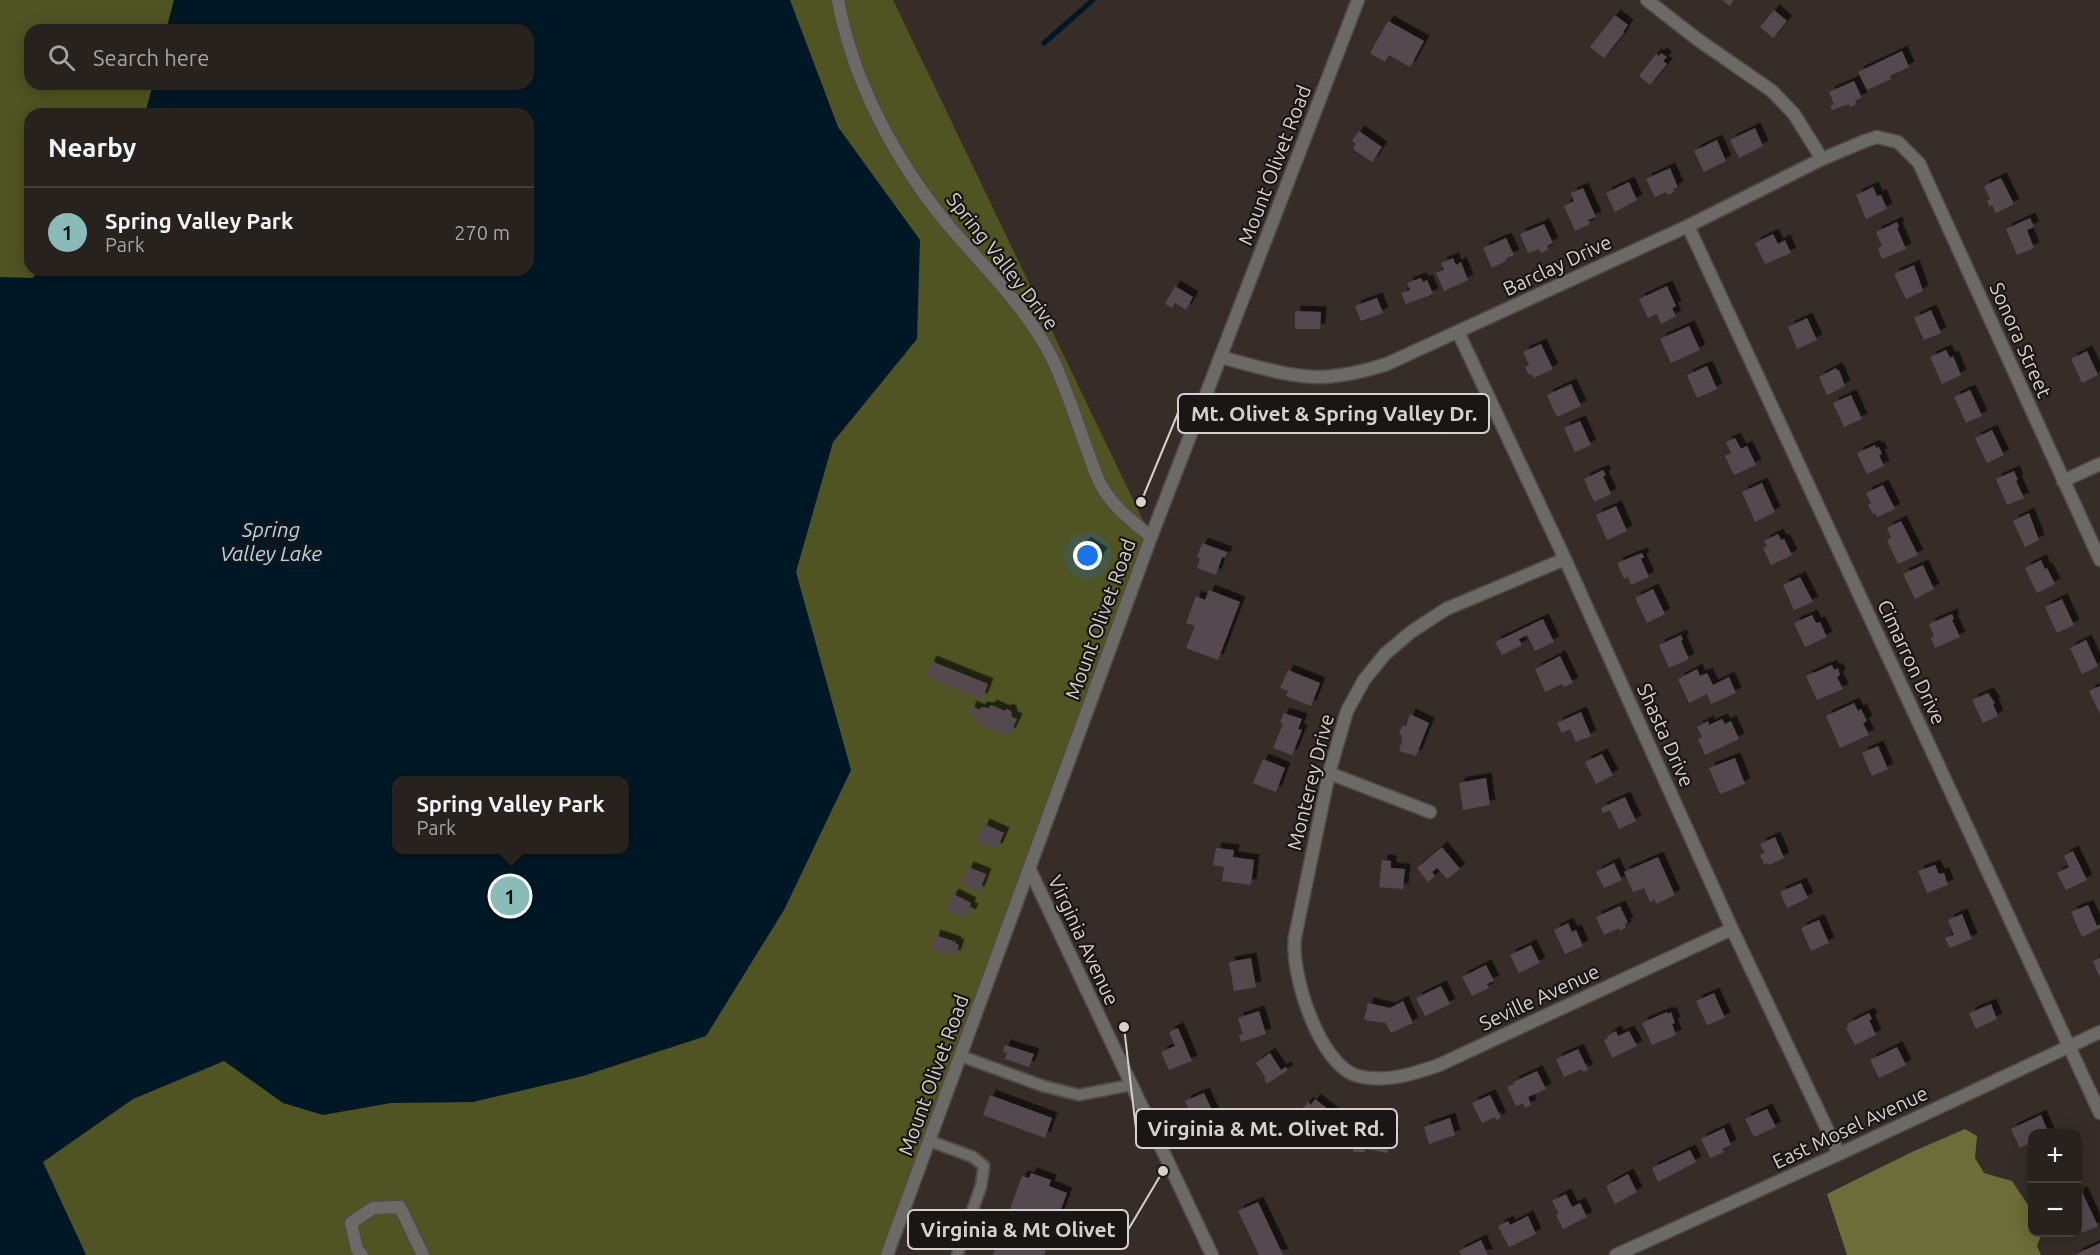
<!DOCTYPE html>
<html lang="en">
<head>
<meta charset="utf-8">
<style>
  body { margin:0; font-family:Ubuntu,sans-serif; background:#342f2c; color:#f1f3f6 }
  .controls { position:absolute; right:18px; bottom:18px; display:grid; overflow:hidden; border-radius:12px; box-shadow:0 3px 15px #0003 }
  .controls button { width:54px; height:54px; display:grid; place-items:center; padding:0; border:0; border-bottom:2px solid #443f3d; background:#28221f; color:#f1f3f6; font:30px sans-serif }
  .you { position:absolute; left:1088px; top:556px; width:21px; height:21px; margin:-15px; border:4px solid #fff; border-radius:50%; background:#1a73e8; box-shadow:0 0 0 9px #1a73e833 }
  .badge { display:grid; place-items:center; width:39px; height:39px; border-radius:50%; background:#8bbbb9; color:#111; font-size:20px; font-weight:700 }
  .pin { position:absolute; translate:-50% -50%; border:3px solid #fff; box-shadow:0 2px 6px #0006 }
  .popup { position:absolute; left:392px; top:776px; width:237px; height:78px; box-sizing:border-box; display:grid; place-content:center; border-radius:12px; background:#28221f; filter:drop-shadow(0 2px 4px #0005); font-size:20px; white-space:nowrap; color:#a5a4a4 }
  .popup b { font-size:22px; color:#f1f3f6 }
  .popup::after { content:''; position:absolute; left:50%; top:100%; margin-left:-12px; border:12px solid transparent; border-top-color:#28221f }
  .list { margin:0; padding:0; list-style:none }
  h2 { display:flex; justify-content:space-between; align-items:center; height:78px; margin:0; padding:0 24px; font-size:26px }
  h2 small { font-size:20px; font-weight:400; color:#a5a4a4 }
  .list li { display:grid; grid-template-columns:39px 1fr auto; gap:18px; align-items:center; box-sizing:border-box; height:90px; padding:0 24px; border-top:2px solid #443f3d }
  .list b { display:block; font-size:22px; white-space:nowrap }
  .list p { margin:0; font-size:20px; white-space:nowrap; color:#a5a4a4 }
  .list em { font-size:20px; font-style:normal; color:#a5a4a4 }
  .icon { flex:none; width:33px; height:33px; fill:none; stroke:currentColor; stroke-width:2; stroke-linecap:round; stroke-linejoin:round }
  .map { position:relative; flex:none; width:2100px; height:1255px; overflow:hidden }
  .search { position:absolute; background:#28221f; box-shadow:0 3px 15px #0003; left:24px; top:24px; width:510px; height:66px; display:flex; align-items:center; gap:15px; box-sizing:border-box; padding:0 21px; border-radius:18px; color:#a5a4a4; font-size:22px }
  .panel { position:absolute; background:#28221f; box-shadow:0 3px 15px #0003; left:24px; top:108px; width:510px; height:168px; border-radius:18px }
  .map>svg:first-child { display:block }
  .green { fill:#505322; fill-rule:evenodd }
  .forest { fill:#6b6e39 }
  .water { fill:#001826; fill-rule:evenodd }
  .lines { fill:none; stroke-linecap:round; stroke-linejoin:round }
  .stream { stroke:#001826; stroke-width:5 }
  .building { fill:#524a50; filter:url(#shadow) }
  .service-casing { stroke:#534b47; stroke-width:14 }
  .minor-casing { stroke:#534b47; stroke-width:15 }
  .tertiary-casing { stroke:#534b47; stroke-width:15 }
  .service { stroke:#6c6a66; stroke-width:10 }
  .minor { stroke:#6c6a66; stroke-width:12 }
  .tertiary { stroke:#6c6a66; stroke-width:12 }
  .labels { text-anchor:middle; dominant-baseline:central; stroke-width:4.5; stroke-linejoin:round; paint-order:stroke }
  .street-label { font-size:20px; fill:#d7d1ce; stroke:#1a1615 }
  .water-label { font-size:21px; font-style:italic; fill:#abdaf6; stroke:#1a1615 }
  .leader { fill:none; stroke:#d7d1ce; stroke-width:2 }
  .callout-dot { fill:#d7d1ce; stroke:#1a1615; stroke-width:2 }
  .callout { fill:#1a1615; stroke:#d7d1ce; stroke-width:2 }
  .callout-label { font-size:21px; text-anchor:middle; font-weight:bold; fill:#d7d1ce }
</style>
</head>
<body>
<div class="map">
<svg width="2100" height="1255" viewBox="0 0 2100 1255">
  <defs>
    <filter id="shadow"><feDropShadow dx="5.5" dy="-5.5" stdDeviation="0" flood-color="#0009"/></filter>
  </defs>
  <rect width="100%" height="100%" fill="#362d29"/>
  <path class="green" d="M0 0H893L1151 537 890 1255H0ZM30 30H528V84H30ZM30 114H528V270H30ZM396 780H624V850H396Z"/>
  <path class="forest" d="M1965 1129 1977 1136 1975 1158 1984 1173 2012 1181 2032 1211V1232L2042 1233 2037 1246 2041 1255H1847L1827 1194 1914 1151Z"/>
  <path class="water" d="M174 0H790L838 127 920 240 917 339 833 442 796 572 851 770 784 910 706 1036 583 1076 473 1102 391 1103 323 1115 283 1103 224 1061 133 1099 43 1162 86 1255H0V277L32 278 42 270H528V114H145L153 84H528V30H166ZM396 780H624V850H396Z"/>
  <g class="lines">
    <path class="stream" d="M1044 43 1093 0"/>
  </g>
  <path class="building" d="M1722 0H1734L1730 6Z
    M1774 10 1787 21 1773 38 1760 27Z
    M1615 15 1628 25 1623 32 1624 33 1604 58 1590 47Z
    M1388 21 1424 41 1410 67 1389 55 1385 62 1370 53Z
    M1902 51 1909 67 1890 76 1891 79 1867 90 1858 72Z
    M1661 53 1667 57 1663 61 1667 64 1650 85 1639 76 1656 54 1659 56Z
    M1854 81 1862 98 1855 101 1856 104 1850 107 1849 104 1832 110 1830 106 1834 104 1829 92Z
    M1755 128 1763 146 1739 158 1730 140Z
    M1359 131 1382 147 1372 162 1353 149 1356 144 1352 141Z
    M1717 140 1726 161 1704 172 1694 151Z
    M1670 168 1678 187 1673 189 1674 192 1668 195 1666 192 1655 197 1646 179Z
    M2001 178 2014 204 1996 213 1992 205 1990 207 1987 201 1990 199 1984 186Z
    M1629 182 1637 200 1615 212 1606 193Z
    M1873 187 1877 196 1881 195 1887 209 1866 219 1856 195Z
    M1583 188 1596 217 1588 220 1590 224 1575 231 1564 206 1574 201 1571 193Z
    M2030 218 2034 227 2027 230 2034 248 2017 255 2006 229Z
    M1897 222 1899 227 1897 228 1906 249 1882 259 1878 248 1882 246 1876 232Z
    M1544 224 1553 243 1547 246 1548 250 1541 253 1539 249 1528 253 1520 234Z
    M1773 234 1778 244 1785 240 1791 253 1765 264 1755 243Z
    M1506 238 1514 255 1505 259 1506 261 1492 268 1483 248Z
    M1453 258 1456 265 1461 262 1468 280 1444 291 1436 273 1444 270 1441 263Z
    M1914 265 1923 291 1906 299 1894 274Z
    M1421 278 1423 282 1427 280 1433 294 1406 304 1401 293 1410 290 1407 283Z
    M1175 286 1193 297 1186 310 1175 303 1172 308 1165 304Z
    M1667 286 1676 306 1672 308 1676 316 1661 324 1657 314 1648 318 1639 299Z
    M1377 298 1383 313 1361 321 1355 306Z
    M1931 310 1941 333 1924 340 1914 318Z
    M1295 311 1321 312 1320 329H1295Z
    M1807 318 1817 340 1797 349 1788 327Z
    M1689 326 1700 350 1671 363 1660 339Z
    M1541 344 1553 369 1534 378 1532 374 1529 375 1525 367 1529 365 1523 352Z
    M1946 350 1950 358 1953 356 1961 375 1942 384 1930 357Z
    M2087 351 2098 375 2082 383 2071 359Z
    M1707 366 1717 389 1697 398 1687 375Z
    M1836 368 1838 371 1839 370 1845 386 1827 395 1819 377Z
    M1571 384 1581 406 1557 417 1547 395Z
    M1970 390 1982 416 1966 423 1954 397Z
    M1851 395 1862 419 1844 427 1833 403Z
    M1444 405 1448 416 1452 414 1457 429 1441 435 1431 409Z
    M1580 421 1591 445 1575 452 1564 428Z
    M1992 430 2004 455 1987 463 1975 438Z
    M1735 438 1741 449 1747 446 1756 465 1734 475 1725 456 1731 453 1726 442Z
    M1875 445 1876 448 1879 447 1882 454 1879 455 1884 466 1867 474 1857 453Z
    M1603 470 1606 475 1603 476 1611 494 1594 502 1584 479Z
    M2014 471 2018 480 2016 481 2024 498 2007 505 1996 479Z
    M1762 483 1775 512 1755 522 1742 492Z
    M1883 485 1895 509 1877 517 1875 513 1873 514 1868 505 1871 503 1866 493Z
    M1616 506 1627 531 1607 540 1596 515Z
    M2029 513 2039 540 2025 547 2013 521Z
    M1901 521 1918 555 1898 564 1887 540 1891 538 1887 528Z
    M1778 534 1781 540 1784 539 1792 555 1771 565 1763 548 1767 546 1764 541Z
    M1085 542 1102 553 1091 571 1077 562 1082 554 1079 552Z
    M1202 543 1227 552 1225 558 1222 557 1216 575 1197 568 1200 559 1197 557Z
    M1642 553 1644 557 1641 559 1649 577 1631 585 1628 577 1624 579 1617 563Z
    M2041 560 2045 569 2047 568 2055 584 2037 593 2025 568Z
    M1923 565 1934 589 1915 599 1903 574Z
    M1800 577 1813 602 1794 610 1783 585Z
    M1653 589 1665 614 1647 623 1635 598Z
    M1209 590 1240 602 1218 660 1186 648 1195 626 1186 623 1196 596 1205 600Z
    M2062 599 2074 625 2057 633 2045 607Z
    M1952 614 1954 619 1952 620 1960 637 1935 648 1931 638 1934 636 1929 624Z
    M1812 615 1816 623 1820 622 1827 637 1805 647 1794 623Z
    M1543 619 1554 642 1535 651 1527 635 1519 639 1522 645 1502 655 1495 642Z
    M1681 635 1683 640 1681 641 1689 659 1669 668 1659 645Z
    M2086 640 2098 666 2082 674 2070 648Z
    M1560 656 1573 683 1564 687 1562 684 1545 692 1535 669Z
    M931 661 988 684 982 699 925 676Z
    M1832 665 1834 670 1838 668 1840 675 1837 677 1843 689 1817 700 1806 676Z
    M1697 669 1700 676 1707 673 1713 685 1729 677 1736 693 1711 704 1707 694 1689 703 1678 679Z
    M1288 670 1320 683 1311 706 1286 696 1288 691 1280 688Z
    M2100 686V714L2089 691Z
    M1988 693 1995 703 1993 704 1998 716 1983 723 1972 700Z
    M1854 703 1858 711 1861 709 1867 721 1863 723 1869 735 1840 748 1826 716Z
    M991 705 1005 711 1007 709 1011 711 1012 717 1017 719 1010 734 1005 732 1003 735 982 726V724L975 721 977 716 969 713 971 706 980 710 981 707 989 708Z
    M1581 712 1591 736 1576 742 1570 729 1562 733 1557 723Z
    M1284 713 1302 719 1298 729 1302 730 1292 755 1273 748 1283 724 1280 722Z
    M1410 714 1429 723 1416 756 1399 751 1402 741V735L1399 734 1402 726H1406Z
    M1722 719 1725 724 1731 721 1739 739 1705 755 1698 739 1702 737 1697 727 1708 721 1709 725Z
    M1878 746 1888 769 1872 776 1862 753Z
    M1602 754 1613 775 1596 784 1585 762Z
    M1735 758 1745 784 1720 794 1709 768Z
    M1263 759 1285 768 1276 792 1253 783Z
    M1486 778 1490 805 1463 810 1459 783Z
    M1625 797 1636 821 1619 829 1610 810 1603 813 1601 808Z
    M984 824 1004 833 997 849 977 841Z
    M1775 837 1784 858 1769 865 1767 863 1764 864 1760 855 1765 853 1760 844Z
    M1442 847 1460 869 1447 879 1437 868 1432 872 1435 876 1428 882 1417 868Z
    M1216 848 1234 850 1233 857 1254 860 1251 885 1222 881 1224 867 1213 865Z
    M2073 851 2087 880 2066 890 2057 873 2069 867 2064 856Z
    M1658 857 1675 895 1656 904 1655 900 1650 902 1644 888 1633 892 1624 872Z
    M1382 860 1391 861V868L1405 869 1403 889 1379 887Z
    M1614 863 1622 880 1604 888 1596 872Z
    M1935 865 1939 874 1944 873 1948 885 1927 893 1918 871Z
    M968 867 986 874 979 892 961 884Z
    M1801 883 1808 898 1787 908 1780 892Z
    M953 894 971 903 969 907 973 909 970 915 965 912 962 918 945 909Z
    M2088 905 2097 926 2100 924V928L2082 937 2071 912Z
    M1620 906 1628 923 1625 924 1626 927 1620 931 1619 928 1604 935 1596 917Z
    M1962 914 1972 939 1950 948 1945 938 1954 935 1948 920Z
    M1819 920 1829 943 1811 951 1801 928Z
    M1568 923 1572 932 1576 930 1583 946 1565 954 1554 930Z
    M935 935 956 942V944L959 945 955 956 951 954V956L931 949Z
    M1531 945 1540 963 1519 973 1510 955Z
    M1251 958 1256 987 1234 991 1229 962Z
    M2100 958V978L2093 961Z
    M1486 965 1494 981 1487 984 1489 988 1472 996 1462 977Z
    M1441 986 1450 1004 1425 1016 1416 998Z
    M1714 993 1725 1018 1707 1025 1696 1001Z
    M1403 1001 1413 1023 1391 1033 1386 1023 1364 1020 1368 1003 1390 1008Z
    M1991 1004 1997 1019 1976 1029 1969 1013Z
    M1259 1011 1266 1034 1241 1042 1239 1035 1243 1034 1238 1018Z
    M1667 1012 1668 1014 1671 1012 1675 1023 1672 1024 1676 1035 1652 1045 1642 1023Z
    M1869 1013 1872 1019 1869 1020 1876 1035 1855 1045 1846 1028 1849 1026 1847 1024Z
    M1178 1028 1192 1061 1169 1070 1161 1052 1175 1046 1169 1032Z
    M1616 1031 1618 1036 1629 1031 1637 1046 1612 1058 1604 1040 1608 1038 1607 1036Z
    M1005 1045 1034 1054 1029 1067 1005 1059 1007 1053 1003 1052Z
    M1897 1047 1906 1065 1879 1078 1870 1060Z
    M1578 1049 1588 1070 1583 1072 1582 1069 1564 1077 1556 1059Z
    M1270 1053 1281 1070 1286 1067 1288 1070 1267 1084 1264 1079 1266 1078 1256 1063Z
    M1537 1071 1546 1089 1528 1097 1531 1105 1525 1108 1523 1103 1516 1106 1507 1087 1514 1084 1513 1082Z
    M1204 1093 1216 1119 1197 1127 1185 1101Z
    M990 1095 1052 1118 1045 1138 983 1115Z
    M1490 1095 1501 1118 1496 1120 1495 1117 1482 1123 1472 1103Z
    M1315 1099 1333 1113 1322 1128 1305 1114 1308 1111 1303 1108 1308 1102 1311 1105Z
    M1767 1109 1776 1127 1754 1137 1745 1119Z
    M2041 1115 2049 1134H2032V1142L2020 1148 2011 1129Z
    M1450 1118 1455 1135 1429 1144 1424 1127Z
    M1724 1128 1731 1145 1722 1149 1724 1152 1710 1158 1701 1139Z
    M1366 1129 1393 1131V1140H1389L1388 1153 1365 1149V1152H1353L1354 1133 1366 1134Z
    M1690 1150 1696 1162 1658 1182 1652 1168Z
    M1031 1173 1051 1180 1049 1186 1067 1193 1044 1255H993L1022 1176 1029 1178Z
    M1628 1174 1637 1192 1615 1204 1606 1186Z
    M2082 1192 2098 1226 2082 1233 2078 1224V1194Z
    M1566 1194 1572 1207 1580 1203 1587 1217 1563 1229 1556 1215 1559 1214 1552 1201Z
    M1258 1202 1283 1255H1259L1238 1211Z
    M1528 1216 1536 1234 1509 1247 1498 1226 1508 1221 1510 1225Z
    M1481 1240 1488 1255H1461L1459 1251Z
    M2100 1243V1255H2075Z"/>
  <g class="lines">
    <defs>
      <path id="service" d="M961 1056 1043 1086 1079 1095 1131 1085
        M930 1141 973 1157 984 1166 981 1186 957 1255"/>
      <path id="minor" d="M838 0C853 82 896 162 949 226 985 268 1027 308 1052 358 1067 389 1077 423 1089 455 1093 465 1096 476 1101 485 1113 507 1132 521 1151 537
        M1647 0 1697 39 1772 91 1794 114 1822 159
        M1688 226 2100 1113
        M1458 332 1565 559 1732 929 1839 1154
        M1220 357C1252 365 1284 376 1317 377 1341 377 1365 371 1387 364L1688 226 1822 159 1865 141 1877 137 1898 142 1919 163 2100 560
        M2063 481 2100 464
        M1565 559 1446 609 1411 632 1385 654 1364 680 1347 711 1329 773 1295 937C1290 972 1319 1066 1358 1076 1386 1083 1413 1074 1439 1065L1732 929
        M1329 773 1430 812
        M1030 870 1212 1255
        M362 1255 357 1249 351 1223 373 1208 400 1207 423 1255
        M1616 1255 1839 1154 2100 1032"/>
      <path id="tertiary" d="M887 1255 1151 537 1358 0"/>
    </defs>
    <use href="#service" class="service-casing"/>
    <use href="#minor" class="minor-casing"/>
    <use href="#tertiary" class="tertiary-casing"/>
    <use href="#service" class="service"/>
    <use href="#minor" class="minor"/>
    <use href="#tertiary" class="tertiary"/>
  </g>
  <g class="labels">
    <g class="street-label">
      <text transform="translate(1274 165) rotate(-69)">Mount Olivet Road</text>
      <text transform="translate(1003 261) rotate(52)">Spring Valley Drive</text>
      <text transform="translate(1557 265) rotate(-25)">Barclay Drive</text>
      <text transform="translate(2021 340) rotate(66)">Sonora Street</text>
      <text transform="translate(1100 619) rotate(-70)">Mount Olivet Road</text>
      <text transform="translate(1912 662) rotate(65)">Cimarron Drive</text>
      <text transform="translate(1666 735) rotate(66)">Shasta Drive</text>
      <text transform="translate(1310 782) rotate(-76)">Monterey Drive</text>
      <text transform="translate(1084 940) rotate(65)">Virginia Avenue</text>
      <text transform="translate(1539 997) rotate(-25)">Seville Avenue</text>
      <text transform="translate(933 1075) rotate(-70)">Mount Olivet Road</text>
      <text transform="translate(1850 1127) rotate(-25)">East Mosel Avenue</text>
    </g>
    <g class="water-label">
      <text x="271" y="529">Spring<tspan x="271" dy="24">Valley Lake</tspan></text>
    </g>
  </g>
  <path class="leader" d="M1141 502L1178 413M1124 1027L1136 1129M1163 1171L1128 1230"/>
  <g class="callout-dot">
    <circle cx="1141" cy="502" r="6"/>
    <circle cx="1124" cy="1027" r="6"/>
    <circle cx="1163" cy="1171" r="6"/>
  </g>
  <g class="callout">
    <rect x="1178" y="394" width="311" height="39" rx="6"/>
    <rect x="1136" y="1109" width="261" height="39" rx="6"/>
    <rect x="908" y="1210" width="220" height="39" rx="6"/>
  </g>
  <g class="callout-label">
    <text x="1334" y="421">Mt. Olivet &amp; Spring Valley Dr.</text>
    <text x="1266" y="1136">Virginia &amp; Mt. Olivet Rd.</text>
    <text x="1018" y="1237">Virginia &amp; Mt Olivet</text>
  </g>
</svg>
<div class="controls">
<button>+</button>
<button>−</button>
</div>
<div class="you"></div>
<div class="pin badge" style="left:510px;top:896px">1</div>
<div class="popup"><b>Spring Valley Park</b>Park</div>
<div class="search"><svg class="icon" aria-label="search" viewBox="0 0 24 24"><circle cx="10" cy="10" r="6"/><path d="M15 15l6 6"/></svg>Search here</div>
<section class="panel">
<h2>Nearby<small></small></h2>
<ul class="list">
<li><span class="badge">1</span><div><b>Spring Valley Park</b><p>Park</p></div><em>270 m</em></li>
</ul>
</section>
</div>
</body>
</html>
